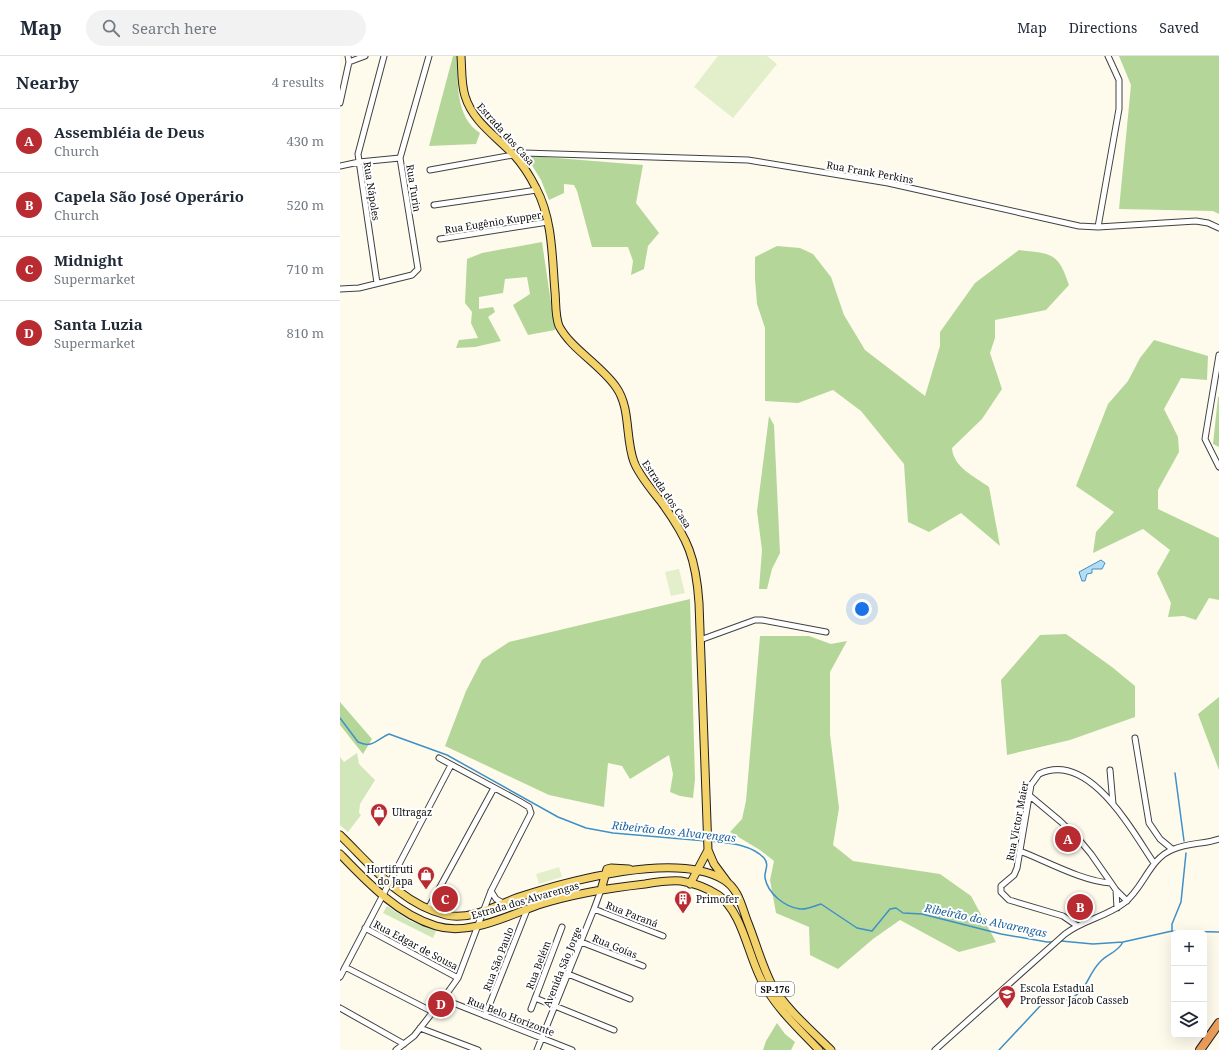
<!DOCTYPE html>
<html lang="en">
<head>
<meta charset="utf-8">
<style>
  body { margin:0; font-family:"Noto Serif",serif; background:#f2f2f3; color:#1f2937 }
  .controls { position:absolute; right:12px; bottom:12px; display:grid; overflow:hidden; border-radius:6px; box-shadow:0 4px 16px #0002 }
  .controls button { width:36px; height:36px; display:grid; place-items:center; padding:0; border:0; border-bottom:1px solid #e0e1e3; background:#fff; color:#1f2937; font:20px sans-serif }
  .you { position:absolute; left:522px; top:553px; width:14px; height:14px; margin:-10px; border:3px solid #fff; border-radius:50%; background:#1a73e8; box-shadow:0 0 0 6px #1a73e833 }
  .badge { display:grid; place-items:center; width:26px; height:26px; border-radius:50%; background:#b72b31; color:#fff; font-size:13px; font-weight:700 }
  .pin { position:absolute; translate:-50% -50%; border:2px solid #fff; box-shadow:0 1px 4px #0006 }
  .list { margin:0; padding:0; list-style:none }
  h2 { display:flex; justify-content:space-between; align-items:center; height:52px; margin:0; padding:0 16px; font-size:17px }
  h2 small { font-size:13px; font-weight:400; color:#747a83 }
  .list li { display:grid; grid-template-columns:26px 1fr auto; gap:12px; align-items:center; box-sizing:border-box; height:64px; padding:0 16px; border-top:1px solid #e0e1e3 }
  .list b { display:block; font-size:15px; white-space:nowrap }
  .list p { margin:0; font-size:13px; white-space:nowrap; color:#747a83 }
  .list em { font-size:13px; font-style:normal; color:#747a83 }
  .icon { flex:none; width:22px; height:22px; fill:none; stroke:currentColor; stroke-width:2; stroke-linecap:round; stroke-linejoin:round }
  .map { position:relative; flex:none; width:879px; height:994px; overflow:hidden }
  header { display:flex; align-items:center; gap:24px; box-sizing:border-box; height:56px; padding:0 20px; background:#fff; border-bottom:1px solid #e0e1e3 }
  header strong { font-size:19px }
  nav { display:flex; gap:22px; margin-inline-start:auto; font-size:14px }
  .search { width:280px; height:36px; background:#f2f2f3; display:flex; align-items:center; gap:10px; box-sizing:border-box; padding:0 14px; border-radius:22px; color:#747a83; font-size:15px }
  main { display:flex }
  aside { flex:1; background:#fff }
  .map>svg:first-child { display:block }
  .green { fill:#d1e7b9 }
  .forest { fill:#b4d799 }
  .pitch { fill:#e2efca }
  .water { fill:#b4dcf3; stroke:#3f90c7 }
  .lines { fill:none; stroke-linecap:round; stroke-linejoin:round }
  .stream { stroke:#3f90c7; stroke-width:1.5 }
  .minor-casing { stroke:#404040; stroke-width:7 }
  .major-casing { stroke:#1e1e1e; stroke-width:9 }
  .highway-casing { stroke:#1e1e1e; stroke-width:10 }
  .minor { stroke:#fff; stroke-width:5 }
  .major { stroke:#f3d269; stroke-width:7 }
  .highway { stroke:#ee9f5c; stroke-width:8 }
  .labels { text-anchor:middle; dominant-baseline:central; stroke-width:4; stroke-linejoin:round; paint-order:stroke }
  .shield { fill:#fff; stroke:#565656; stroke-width:1 }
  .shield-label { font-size:9px; font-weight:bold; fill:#0d0d0d }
  .street-label { font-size:10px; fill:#0d0d0d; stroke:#fff }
  .poi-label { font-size:10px; fill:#0d0d0d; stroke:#fff; text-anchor:start }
  .water-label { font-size:11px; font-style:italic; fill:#1c6299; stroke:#fff }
</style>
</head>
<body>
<header>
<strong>Map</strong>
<div class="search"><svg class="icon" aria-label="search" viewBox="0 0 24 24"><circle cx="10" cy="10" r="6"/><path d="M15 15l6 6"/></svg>Search here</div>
<nav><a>Map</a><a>Directions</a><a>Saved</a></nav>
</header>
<main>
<aside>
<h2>Nearby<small>4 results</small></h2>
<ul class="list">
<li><span class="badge">A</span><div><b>Assembléia de Deus</b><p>Church</p></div><em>430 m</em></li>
<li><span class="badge">B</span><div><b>Capela São José Operário</b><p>Church</p></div><em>520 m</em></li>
<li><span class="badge">C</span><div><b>Midnight</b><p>Supermarket</p></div><em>710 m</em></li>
<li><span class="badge">D</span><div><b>Santa Luzia</b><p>Supermarket</p></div><em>810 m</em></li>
</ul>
</aside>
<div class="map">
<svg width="879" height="994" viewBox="0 0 879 994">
  <rect width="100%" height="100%" fill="#fefbed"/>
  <path class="green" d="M17 697 19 708 35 724 20 748 19 757 21 759 8 776 0 769V701L4 706Z
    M47 850 70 865 96 875 93 882 43 857Z"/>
  <path class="forest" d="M113 0H117C118 26 115 61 140 77L136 88 89 90Z
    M779 0H879V158L873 155 779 153 791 29Z
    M192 100 303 109 296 147 319 177 308 190 304 213 291 219 293 205 288 191H252L237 135 234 129 224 128V137L209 144 201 124 190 106Z
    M202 186 215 274 188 279 173 249 190 238 187 221 165 223 163 237 139 241V253L153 251 155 256 148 261 161 285 135 291 116 292 119 284 138 282 131 267 132 256 125 247 127 203 142 197Z
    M437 190 460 192 473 198 491 221 504 259 525 294 585 340 600 290V276L635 227 679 194C712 198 718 196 729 229L706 254 655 264V282L650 297 662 333 642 363 612 392C613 411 635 421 649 431L660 490 621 457 589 476 568 466 564 408 521 355 493 334 458 347 425 345V272L417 248 415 223V201Z
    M814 284 868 300 867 324 841 322 824 353 838 381 839 396 818 434V453L879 482V544L869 542 856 564 844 560 828 561 831 547 817 517 830 494 803 473 753 497 756 476 774 456 736 430 768 348 788 325 800 302Z
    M878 341H879V391L873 388Z
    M429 360 434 369 440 497 432 513 427 533H419L422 494 417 455Z
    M350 543 355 723 353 742 340 740 330 736 333 718 329 699 290 723 282 710 268 707 264 751 209 739 105 690 126 635 142 604 169 586Z
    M726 578 772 611 795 630V661L730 684 667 699 661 624 700 579Z
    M420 580H469L491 588 507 585 490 616V678L499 752 493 789 513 805 600 818 631 840 656 886 619 896 560 864 533 883 498 913 470 899 469 871 436 857 430 824 434 805 420 794 390 776 402 763 406 745Z
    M879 641V714L858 658Z
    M0 646 32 683 23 698 0 669Z
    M437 967 445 978 455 986 451 994H423L426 985Z"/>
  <path class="pitch" d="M378 0H427L437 8 393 62 354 31Z
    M339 513 345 537 331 540 325 516Z
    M219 811 222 821 199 828 196 818Z"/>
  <path class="water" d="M761 504 765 507 762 513H752V517L747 518 745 525H742L739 516Z"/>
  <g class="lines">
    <path class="stream" d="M0 662 18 686C33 693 37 683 49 678L107 699 218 761 246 772 273 777 366 785
      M835 717 844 785
      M370 785C388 787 411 788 424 802 430 809 424 815 425 822 428 838 445 851 460 853 467 854 474 850 481 848L517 872 532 875 550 853 556 852 563 857 582 858 661 878 707 886H713
      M832 875V868L841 846 846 797
      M721 885 753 888 783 886 832 875 879 876
      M659 994 702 948 712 942 729 944C749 933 747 919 760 906 767 898 777 897 783 886"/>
    <defs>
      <path id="minor" d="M9 6 25 0
        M0 47 9 6 8 0
        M0 110 19 106 60 102
        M90 114 184 97 408 104 548 127 739 170 758 171 856 165 868 167 879 172
        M94 149 197 134
        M758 171 779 53V24L768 0
        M100 183 208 166
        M37 227 18 98 44 0
        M0 233 19 232 72 219 78 213 60 102 89 0
        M879 299 865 383 879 411
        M360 584 415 564H422L486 576
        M795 682 809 767 820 783 832 793
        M770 714 773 748
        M690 740 720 765 736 780 751 798 776 834 787 845
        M680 795C706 805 744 826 771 827
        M776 834 777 852
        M151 835 156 843 163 847
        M88 853 154 732
        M254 853 323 880
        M736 869 723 860 669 844 661 836V830L674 819 677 812 691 729 699 718C749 694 792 775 814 807
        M25 872 118 922
        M241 886 303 910
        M5 911 93 956
        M228 918 290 943
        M0 921 111 709
        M195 942 274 974
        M103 943 232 994
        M0 952 64 988
        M191 953 222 871
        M145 960 187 854
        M80 972 138 994
        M56 994 74 980 103 943 118 922 151 835 191 757 189 751 179 745 99 702
        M197 994 254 853 261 834
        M595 994 725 878C743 864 766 861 784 847 804 832 809 802 834 793 848 787 864 788 879 783"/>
      <path id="major" d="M121 0C122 13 121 27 125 40 133 66 156 80 174 99 183 109 190 120 196 132 213 164 212 202 215 236 216 246 215 260 219 270 231 293 261 309 276 331 291 352 285 382 294 406 300 421 312 434 322 447 348 483 356 502 359 547L368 794 374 808 388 827
        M0 779C32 810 61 848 106 859 130 865 157 849 179 841 228 825 337 795 384 824 399 833 402 852 408 867 416 887 422 910 432 929 447 954 471 974 491 994
        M0 798C27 826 57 858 96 870 129 880 167 860 198 849 232 838 269 832 305 828 317 826 329 824 341 825 354 827 367 832 378 839 403 856 408 901 423 927 437 953 459 973 479 994
        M350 828 368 794
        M261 834 267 813 271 812 289 813"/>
      <path id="highway" d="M860 994 879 967"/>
    </defs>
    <use href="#minor" class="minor-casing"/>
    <use href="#major" class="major-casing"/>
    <use href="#highway" class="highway-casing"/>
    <use href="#minor" class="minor"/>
    <use href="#major" class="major"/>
    <use href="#highway" class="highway"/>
  </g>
  <defs>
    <symbol id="shop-pin" viewBox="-11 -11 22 30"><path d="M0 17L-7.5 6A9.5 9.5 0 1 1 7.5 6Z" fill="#b72b31" stroke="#fff"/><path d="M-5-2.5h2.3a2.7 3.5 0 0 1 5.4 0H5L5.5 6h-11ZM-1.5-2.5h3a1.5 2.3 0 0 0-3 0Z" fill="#fff"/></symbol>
    <symbol id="building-pin" viewBox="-11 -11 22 30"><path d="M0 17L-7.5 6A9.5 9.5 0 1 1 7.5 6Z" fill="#b72b31" stroke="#fff"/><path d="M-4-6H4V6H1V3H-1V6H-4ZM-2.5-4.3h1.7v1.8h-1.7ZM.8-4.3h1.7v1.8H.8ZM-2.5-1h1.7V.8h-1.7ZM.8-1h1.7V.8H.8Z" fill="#fff"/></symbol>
    <symbol id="school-pin" viewBox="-11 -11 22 30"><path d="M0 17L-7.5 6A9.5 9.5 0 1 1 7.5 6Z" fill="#b72b31" stroke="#fff"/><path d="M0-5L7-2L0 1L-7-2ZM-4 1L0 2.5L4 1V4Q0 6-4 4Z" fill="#fff"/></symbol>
  </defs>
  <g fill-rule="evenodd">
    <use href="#shop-pin" x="29" y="746" width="20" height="27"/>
    <use href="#shop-pin" x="76" y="809" width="20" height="27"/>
    <use href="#building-pin" x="333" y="833" width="20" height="27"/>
    <use href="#school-pin" x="657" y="928" width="20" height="27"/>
  </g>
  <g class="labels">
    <rect class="shield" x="416" y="926" width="38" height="14" rx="3"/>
    <g class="shield-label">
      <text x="435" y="933">SP-176</text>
    </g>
    <g class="street-label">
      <text transform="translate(166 78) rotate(48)">Estrada dos Casa</text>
      <text transform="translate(530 116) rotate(10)">Rua Frank Perkins</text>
      <text transform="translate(74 132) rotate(81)">Rua Turin</text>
      <text transform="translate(32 135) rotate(81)">Rua Nápoles</text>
      <text transform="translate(153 166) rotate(-9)">Rua Eugênio Kupper</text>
      <text transform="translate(327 438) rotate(56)">Estrada dos Casa</text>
      <text transform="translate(677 765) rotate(-79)">Rua Victor Maier</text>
      <text transform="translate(185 844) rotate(-16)">Estrada dos Alvarengas</text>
      <text transform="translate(292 858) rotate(21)">Rua Paraná</text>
      <text transform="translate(76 889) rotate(28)">Rua Edgar de Sousa</text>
      <text transform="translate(275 890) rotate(22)">Rua Goías</text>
      <text transform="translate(158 903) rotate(-69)">Rua São Paulo</text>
      <text transform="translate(198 909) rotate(-69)">Rua Belém</text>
      <text transform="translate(222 911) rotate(-68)">Avenida São Jorge</text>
      <text transform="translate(171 960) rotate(21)">Rua Belo Horizonte</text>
    </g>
    <g class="poi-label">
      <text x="52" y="756">Ultragaz</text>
      <text x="73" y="813" text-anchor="end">Hortifruti<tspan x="73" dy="12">do Japa</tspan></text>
      <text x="356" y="843">Primofer</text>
      <text x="680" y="932">Escola Estadual<tspan x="680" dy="12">Professor Jacob Casseb</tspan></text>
    </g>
    <g class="water-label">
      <text transform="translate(334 775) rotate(6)">Ribeirão dos Alvarengas</text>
      <text transform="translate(646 864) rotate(12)">Ribeirão dos Alvarengas</text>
    </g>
  </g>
</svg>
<div class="controls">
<button>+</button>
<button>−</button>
<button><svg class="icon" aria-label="layers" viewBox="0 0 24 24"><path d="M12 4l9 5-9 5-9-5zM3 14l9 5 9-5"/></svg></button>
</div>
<div class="you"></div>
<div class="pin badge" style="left:728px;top:783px">A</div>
<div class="pin badge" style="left:740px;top:851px">B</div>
<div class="pin badge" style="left:105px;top:843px">C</div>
<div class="pin badge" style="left:101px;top:948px">D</div>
</div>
</main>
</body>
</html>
